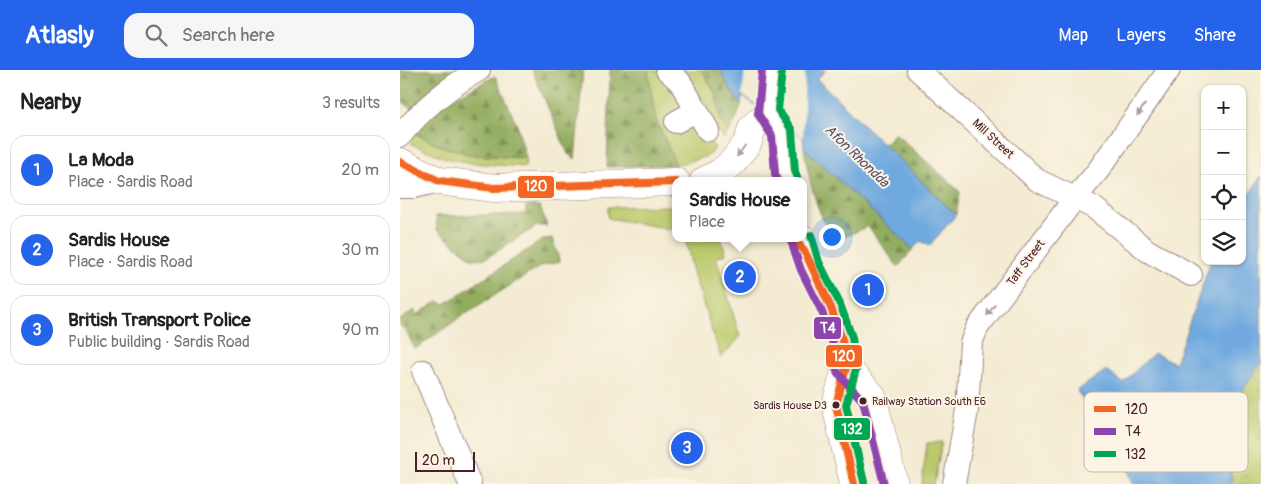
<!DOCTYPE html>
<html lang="en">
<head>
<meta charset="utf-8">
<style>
  body { margin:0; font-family:Pangolin,sans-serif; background:#f6f6f6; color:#222 }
  .controls { position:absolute; right:15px; top:15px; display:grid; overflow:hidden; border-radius:10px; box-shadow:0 1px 4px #0004 }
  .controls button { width:45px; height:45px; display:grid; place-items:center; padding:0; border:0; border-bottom:1px solid #e0e0e0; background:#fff; color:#222; font:25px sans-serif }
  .scale { position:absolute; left:15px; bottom:12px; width:60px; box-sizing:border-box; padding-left:5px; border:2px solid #4a1f2b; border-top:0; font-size:14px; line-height:18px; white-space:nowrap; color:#4a1f2b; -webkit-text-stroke:4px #fcf5e5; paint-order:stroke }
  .you { position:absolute; left:431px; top:166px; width:18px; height:18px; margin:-12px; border:4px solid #fff; border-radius:50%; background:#1a73e8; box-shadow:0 0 0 8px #1a73e833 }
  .badge { display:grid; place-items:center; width:32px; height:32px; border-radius:50%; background:#2563eb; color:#fff; font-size:16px; font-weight:700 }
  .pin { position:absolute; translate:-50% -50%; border:2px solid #fff; box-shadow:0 1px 5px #0006 }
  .popup { position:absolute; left:272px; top:107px; width:135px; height:65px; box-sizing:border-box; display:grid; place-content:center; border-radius:10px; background:#fff; filter:drop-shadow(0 1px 4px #0005); font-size:16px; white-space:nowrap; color:#767676 }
  .popup b { font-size:19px; color:#222 }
  .popup::after { content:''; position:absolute; left:50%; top:100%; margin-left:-10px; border:10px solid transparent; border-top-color:#fff }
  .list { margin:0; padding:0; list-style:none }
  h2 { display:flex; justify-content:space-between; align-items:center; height:65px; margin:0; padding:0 20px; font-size:21px }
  h2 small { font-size:16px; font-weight:400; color:#767676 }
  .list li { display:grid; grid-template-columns:32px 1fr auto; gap:15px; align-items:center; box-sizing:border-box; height:70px; margin:0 10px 10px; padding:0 10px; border:1px solid #e0e0e0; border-radius:15px }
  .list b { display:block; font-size:19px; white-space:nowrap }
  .list p { margin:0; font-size:16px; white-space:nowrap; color:#767676 }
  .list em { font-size:16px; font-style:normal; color:#767676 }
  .icon { flex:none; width:28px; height:28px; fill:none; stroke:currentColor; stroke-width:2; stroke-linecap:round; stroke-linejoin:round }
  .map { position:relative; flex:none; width:861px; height:414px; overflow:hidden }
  header { display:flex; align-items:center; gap:30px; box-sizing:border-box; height:70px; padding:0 25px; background:#2563eb; color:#fff }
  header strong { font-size:24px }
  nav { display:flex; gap:28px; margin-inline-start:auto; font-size:18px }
  .search { width:350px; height:45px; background:#f6f6f6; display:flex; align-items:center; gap:12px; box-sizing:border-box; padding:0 18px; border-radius:15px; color:#767676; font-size:19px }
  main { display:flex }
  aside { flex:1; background:#fff }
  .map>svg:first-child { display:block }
  .grass { fill:#bac96c; stroke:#82744c }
  .forest { fill:url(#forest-firs); stroke:#6e6646 }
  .park { fill:url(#park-tufts); stroke:#82744c }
  .water { fill:#6fa9df; stroke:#5c6485 }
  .pier { fill:#f3ebd2 }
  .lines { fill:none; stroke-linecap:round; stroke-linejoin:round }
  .street-casing { stroke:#9e857e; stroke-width:24 }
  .primary-casing { stroke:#9e857e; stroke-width:29 }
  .street { stroke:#fff; stroke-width:22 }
  .primary { stroke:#fff; stroke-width:28 }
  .bus-1-casing { stroke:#fcf5e5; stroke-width:11 }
  .bus-2-casing { stroke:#fcf5e5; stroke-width:11 }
  .bus-3-casing { stroke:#fcf5e5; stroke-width:11 }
  .bus-1 { stroke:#f26522; stroke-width:8 }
  .bus-2 { stroke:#8e44ad; stroke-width:8 }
  .bus-3 { stroke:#00a651; stroke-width:8 }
  .oneway { fill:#ae9aa0 }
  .bus-dot { fill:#4a1f2b; stroke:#fcf5e5; stroke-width:2 }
  .labels { text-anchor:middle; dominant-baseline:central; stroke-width:4; stroke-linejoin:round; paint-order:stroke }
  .bus-label { font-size:11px; fill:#4a1f2b; stroke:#fcf5e5; text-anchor:start }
  .street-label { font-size:12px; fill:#4a1f2b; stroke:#fcf5e5 }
  .water-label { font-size:14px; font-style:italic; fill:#574f6a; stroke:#fcf5e5 }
  .key { fill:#fcf5e5; stroke:#c7b5ad; stroke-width:1 }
  .key-label { font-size:14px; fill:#4a1f2b }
  .line-badge { stroke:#fcf5e5; stroke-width:2 }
  .badge-label { font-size:14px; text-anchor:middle; font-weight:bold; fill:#fff }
</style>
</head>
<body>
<header>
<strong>Atlasly</strong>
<div class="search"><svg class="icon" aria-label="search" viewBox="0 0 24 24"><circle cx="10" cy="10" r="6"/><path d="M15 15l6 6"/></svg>Search here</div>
<nav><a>Map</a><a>Layers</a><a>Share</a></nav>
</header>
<main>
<aside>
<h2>Nearby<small>3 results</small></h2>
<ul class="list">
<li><span class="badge">1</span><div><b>La Moda</b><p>Place · Sardis Road</p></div><em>20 m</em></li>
<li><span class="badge">2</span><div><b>Sardis House</b><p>Place · Sardis Road</p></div><em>30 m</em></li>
<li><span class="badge">3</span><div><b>British Transport Police</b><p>Public building · Sardis Road</p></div><em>90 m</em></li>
</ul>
</aside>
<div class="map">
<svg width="861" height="414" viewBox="0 0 861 414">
  <defs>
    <pattern id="forest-firs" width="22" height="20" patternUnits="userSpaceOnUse" patternTransform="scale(1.25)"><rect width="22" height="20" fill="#93ad60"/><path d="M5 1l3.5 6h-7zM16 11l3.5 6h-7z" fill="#7a8c4f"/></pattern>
    <pattern id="park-tufts" width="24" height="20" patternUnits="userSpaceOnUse" patternTransform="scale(1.25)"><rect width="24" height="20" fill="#bac96c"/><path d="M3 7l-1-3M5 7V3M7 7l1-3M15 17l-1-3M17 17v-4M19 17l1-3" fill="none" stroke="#a1ac5e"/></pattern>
  </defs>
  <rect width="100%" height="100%" fill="#fcf5e5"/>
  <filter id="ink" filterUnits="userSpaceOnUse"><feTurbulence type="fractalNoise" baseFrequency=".02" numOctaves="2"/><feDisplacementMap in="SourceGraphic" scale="10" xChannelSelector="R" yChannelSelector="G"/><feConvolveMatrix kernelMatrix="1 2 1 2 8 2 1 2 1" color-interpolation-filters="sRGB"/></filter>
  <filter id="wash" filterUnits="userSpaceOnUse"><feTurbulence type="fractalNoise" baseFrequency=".0096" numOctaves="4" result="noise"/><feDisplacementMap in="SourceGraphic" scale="20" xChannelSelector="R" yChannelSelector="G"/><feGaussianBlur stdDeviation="1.12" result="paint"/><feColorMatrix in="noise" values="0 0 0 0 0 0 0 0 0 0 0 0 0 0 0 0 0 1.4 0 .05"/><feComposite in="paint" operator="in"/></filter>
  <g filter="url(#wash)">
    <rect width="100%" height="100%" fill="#f3ebd2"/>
    <path class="grass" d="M248 0C251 0 254 0 256 1 267 5 285 31 277 41 274 46 267 47 263 49L269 61C292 53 301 60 315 78L308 86 276 95 255 47Z
      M280 0H302L304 3 316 25 321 50 328 63 324 68 312 55C311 32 294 16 280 0Z
      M13 62 38 75 72 85 126 88 125 97 71 93 45 88 11 74Z
      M276 136V160L208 148V137Z
      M285 168H321L326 184 316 187 340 267 321 288 294 206Z
      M542 372 534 414H522L527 373Z"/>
    <path class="forest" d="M0 0H57L37 14 11 39 2 31 0 33Z
      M132 0H183L175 89 168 84Z
      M210 0H248L255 47 276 95 207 97Z
      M302 0H321L326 12 341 35 336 50 328 63 321 50 316 24Z
      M95 6 117 55 126 88 72 85 38 75 13 62 48 31Z
      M495 63 560 122 556 145 483 75Z
      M404 78 513 179 498 197 468 156 445 167 442 161 431 166C415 136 409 111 404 78Z
      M126 136H140L147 156H137L86 188 72 189 37 160 36 146 125 144Z
      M152 168 160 192 141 196 62 246 15 279 7 263 0 255V250L14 240 17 245 38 231 45 234 144 169Z"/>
    <path class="park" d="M861 293V414H832C830 395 827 349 835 332 841 318 853 305 861 293Z"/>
    <path class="water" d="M321 0H426L417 9 556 145 529 176 521 171 513 179 404 78 403 67 342 26 341 35 326 12Z
      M861 106V293L834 333 830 359V396L832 414H733L729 402 711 381 704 357 677 321 706 300 723 313 754 283 775 293 811 191H842V137Z"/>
    <path class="pier" d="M345 0H405L403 67 342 25Z"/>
  </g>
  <g filter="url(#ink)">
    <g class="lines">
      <defs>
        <path id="street" d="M267 0 280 12 308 60
          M518 0 637 110 693 137 748 181 791 205
          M276 52 297 40
          M0 66C22 39 48 17 79 0
          M0 117H14L39 111
          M23 301 70 414
          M554 414 567 340 571 273 577 258 675 128 697 102 769 0"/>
        <path id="primary" d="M368 43 382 63 385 103 388 111
          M0 92 39 111 94 118 276 112
          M304 111 320 103 333 92 348 72 352 58 368 43 372 0
          M401 168 410 196 431 238 442 269 446 298 436 335 454 414
          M446 298 472 326 494 414"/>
      </defs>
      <use href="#street" class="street-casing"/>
      <use href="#primary" class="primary-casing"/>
      <use href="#street" class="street"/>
      <use href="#primary" class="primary"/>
      <defs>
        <path id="bus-1" d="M0 92 39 111 94 118 276 112
          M392 168 404 180 431 238 442 269 446 298 436 335 454 414"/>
        <path id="bus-2" d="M362 0 358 44 372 66 375 104 377 111
          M391 171 401 200 422 242 432 271 437 302 463 331 484 414"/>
        <path id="bus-3" d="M382 1 378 40 392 60 395 101 397 107
          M411 165 419 192 440 234 452 267 456 299 446 335 464 412"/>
      </defs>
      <use href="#bus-1" class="bus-1-casing"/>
      <use href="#bus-2" class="bus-2-casing"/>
      <use href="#bus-3" class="bus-3-casing"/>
      <use href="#bus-1" class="bus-1"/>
      <use href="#bus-2" class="bus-2"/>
      <use href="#bus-3" class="bus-3"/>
    </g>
    <defs><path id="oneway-solid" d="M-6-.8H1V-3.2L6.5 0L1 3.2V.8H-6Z" transform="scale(1.25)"/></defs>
    <g class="oneway">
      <use href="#oneway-solid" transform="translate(741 40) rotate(125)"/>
      <use href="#oneway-solid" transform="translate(341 81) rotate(127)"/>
      <use href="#oneway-solid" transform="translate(591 240) rotate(127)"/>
    </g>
  </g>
  <g class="bus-dot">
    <circle cx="463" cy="331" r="4.5"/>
    <circle cx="436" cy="335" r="4.5"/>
  </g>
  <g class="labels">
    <g class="bus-label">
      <text x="472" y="331">Railway Station South E6</text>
      <text x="427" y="335" text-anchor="end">Sardis House D3</text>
    </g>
    <g class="street-label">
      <text transform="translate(593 69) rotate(43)">Mill Street</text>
      <text transform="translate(626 193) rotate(-53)">Taff Street</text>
    </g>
    <g class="water-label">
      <text transform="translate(457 86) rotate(44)">Afon Rhondda</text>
    </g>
  </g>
  <rect x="684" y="322" width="164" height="80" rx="8" class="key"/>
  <rect x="694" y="336" width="22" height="6" fill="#f26522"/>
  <rect x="694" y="358" width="22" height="7" fill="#8e44ad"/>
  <rect x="694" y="381" width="22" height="6" fill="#00a651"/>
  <g class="key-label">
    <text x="725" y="344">120</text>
    <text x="725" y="366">T4</text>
    <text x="725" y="389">132</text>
  </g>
  <g class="line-badge">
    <rect x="117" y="105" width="38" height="24" rx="5" fill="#f26522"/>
    <rect x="413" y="246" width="29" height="24" rx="5" fill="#8e44ad"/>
    <rect x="425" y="274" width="38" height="24" rx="5" fill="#f26522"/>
    <rect x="433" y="347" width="38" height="24" rx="5" fill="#00a651"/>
  </g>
  <g class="badge-label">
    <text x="136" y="121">120</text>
    <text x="428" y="263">T4</text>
    <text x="444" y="291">120</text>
    <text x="452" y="364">132</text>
  </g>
</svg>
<div class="controls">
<button>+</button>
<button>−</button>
<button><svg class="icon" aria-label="locate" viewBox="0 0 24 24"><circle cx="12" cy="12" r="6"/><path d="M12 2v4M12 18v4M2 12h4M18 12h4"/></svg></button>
<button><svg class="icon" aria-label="layers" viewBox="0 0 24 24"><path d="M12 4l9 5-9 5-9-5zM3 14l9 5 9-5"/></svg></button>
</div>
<div class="scale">20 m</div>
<div class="you"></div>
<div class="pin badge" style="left:468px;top:220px">1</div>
<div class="pin badge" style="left:340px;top:207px">2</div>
<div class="popup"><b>Sardis House</b>Place</div>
<div class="pin badge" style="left:287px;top:378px">3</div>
</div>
</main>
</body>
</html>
